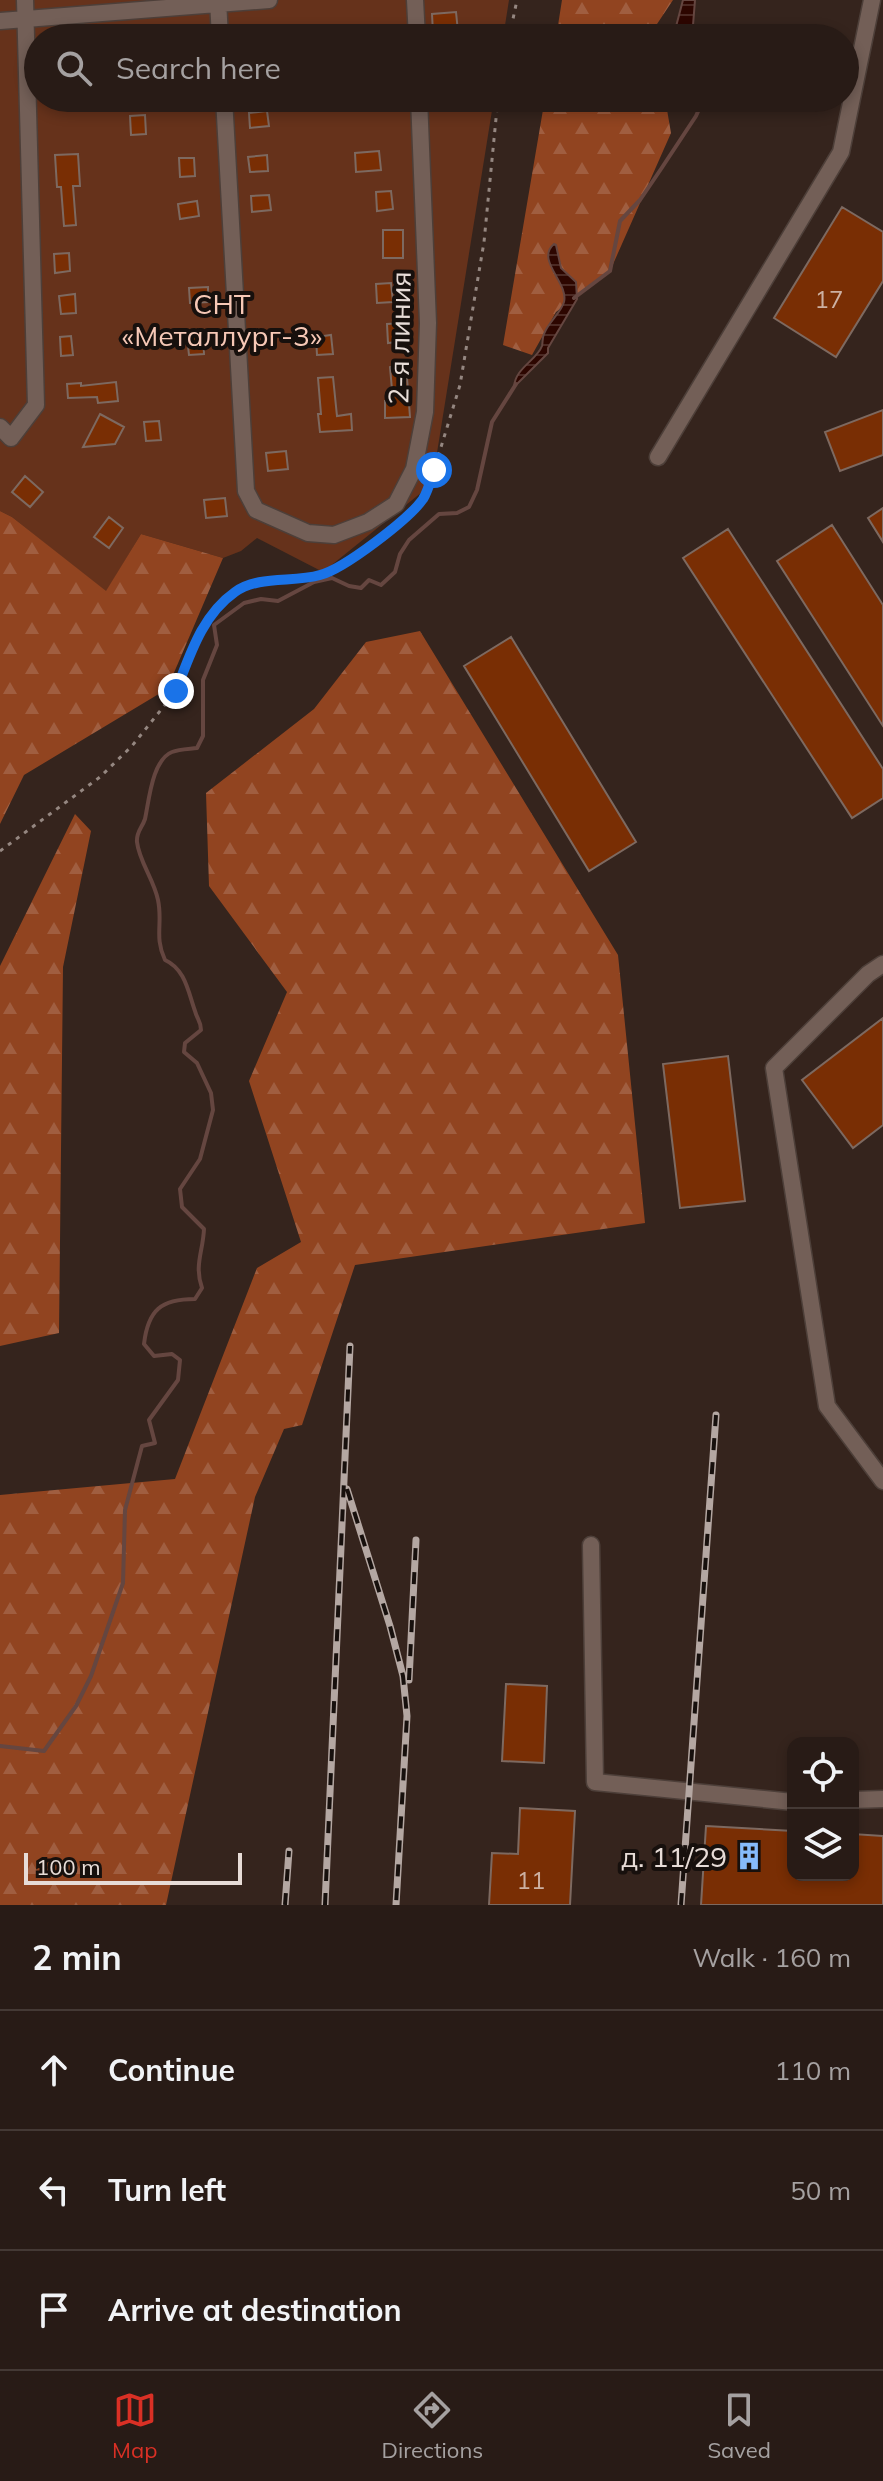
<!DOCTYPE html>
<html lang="en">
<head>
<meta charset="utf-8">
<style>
  body { margin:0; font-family:Mulish,sans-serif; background:#342823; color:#f1f3f6 }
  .controls { position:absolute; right:24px; bottom:24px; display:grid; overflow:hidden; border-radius:16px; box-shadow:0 4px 12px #0003 }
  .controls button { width:72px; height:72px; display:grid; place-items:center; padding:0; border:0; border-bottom:2px solid #443935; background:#281b16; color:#f1f3f6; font:40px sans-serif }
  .scale { position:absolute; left:24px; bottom:20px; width:218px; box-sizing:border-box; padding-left:8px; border:4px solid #e7dcd7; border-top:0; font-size:22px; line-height:28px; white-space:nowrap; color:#e7dcd7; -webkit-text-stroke:6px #17100d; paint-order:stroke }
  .stop { position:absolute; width:24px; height:24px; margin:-18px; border:6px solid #1a73e8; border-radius:50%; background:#fff }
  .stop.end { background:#1a73e8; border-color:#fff; box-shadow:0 2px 8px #0008 }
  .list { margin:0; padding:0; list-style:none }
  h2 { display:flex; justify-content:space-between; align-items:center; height:104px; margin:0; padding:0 32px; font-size:34px }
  h2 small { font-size:26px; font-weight:400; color:#a5a1a1 }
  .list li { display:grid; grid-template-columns:52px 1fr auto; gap:24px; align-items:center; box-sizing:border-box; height:120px; padding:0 32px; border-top:2px solid #443935 }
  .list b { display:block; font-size:30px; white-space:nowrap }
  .list em { font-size:26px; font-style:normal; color:#a5a1a1 }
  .icon { flex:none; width:44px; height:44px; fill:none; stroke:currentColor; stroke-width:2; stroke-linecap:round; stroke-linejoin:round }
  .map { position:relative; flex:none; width:883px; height:1905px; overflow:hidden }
  .search { position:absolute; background:#281b16; box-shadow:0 4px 12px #0003; left:24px; right:24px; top:24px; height:88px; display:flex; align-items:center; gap:20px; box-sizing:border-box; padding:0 28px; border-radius:44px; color:#a5a1a1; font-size:30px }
  .sheet { height:464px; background:#281b16 }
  nav { display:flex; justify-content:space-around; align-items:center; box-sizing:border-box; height:112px; border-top:2px solid #443935; background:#281b16; font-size:22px; color:#a5a1a1 }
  nav a { display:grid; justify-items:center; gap:4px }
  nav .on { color:#d93025 }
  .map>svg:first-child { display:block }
  .green { fill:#66321b }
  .forest { fill:url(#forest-firs) }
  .water { fill:url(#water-rules); stroke:#654640; stroke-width:2 }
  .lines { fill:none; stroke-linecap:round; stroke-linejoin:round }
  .stream { stroke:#654640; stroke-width:4 }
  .building { fill:#792e04; stroke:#7d6960; stroke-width:2 }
  .minor-casing { stroke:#4d3f39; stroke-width:19 }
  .path { stroke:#958781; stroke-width:3; stroke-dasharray:4 6; stroke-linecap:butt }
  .minor { stroke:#735f57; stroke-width:16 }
  .rail-casing { stroke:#b4a7a2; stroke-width:7 }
  .rail { stroke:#17100d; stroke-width:4; stroke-dasharray:12; stroke-linecap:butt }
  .route { stroke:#1a73e8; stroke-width:10 }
  .labels { text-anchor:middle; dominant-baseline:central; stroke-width:8; stroke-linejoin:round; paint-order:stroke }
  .number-label { font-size:24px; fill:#ccb0a2 }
  .park-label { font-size:28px; fill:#f6c8b6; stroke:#17100d }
  .street-label { font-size:28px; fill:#e7dcd7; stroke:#17100d }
  .poi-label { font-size:28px; fill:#e7dcd7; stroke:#17100d; text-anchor:end }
</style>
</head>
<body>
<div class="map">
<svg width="883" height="1905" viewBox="0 0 883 1905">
  <defs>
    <pattern id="forest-firs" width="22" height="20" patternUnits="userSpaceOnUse" patternTransform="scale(2)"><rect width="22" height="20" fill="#914420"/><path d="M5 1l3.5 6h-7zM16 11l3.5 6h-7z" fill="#a05e40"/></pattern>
    <pattern id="water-rules" width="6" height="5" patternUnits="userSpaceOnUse" patternTransform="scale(2)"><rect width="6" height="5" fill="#2d0600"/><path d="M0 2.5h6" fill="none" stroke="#4b2a24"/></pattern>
  </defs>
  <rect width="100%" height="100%" fill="#35241d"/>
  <path class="green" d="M0 0H509L503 38H38V98H494L432 484 323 572 257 538 241 551 223 558 141 534 106 592 12 517 0 511Z"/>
  <path class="forest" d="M562 0H673L653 30 655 38H556Z
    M545 98H665L671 133 610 271 556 312 532 355 503 345Z
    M0 511 12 517 106 591 141 534 223 558 167 689 24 775 0 824Z
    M420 631 618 955 645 1223 355 1265 302 1425 284 1429 255 1497 166 1905H0V1495L175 1479 257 1268 301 1242 249 1081 287 992 209 886 206 793 314 709 366 642Z
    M75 814 91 831 63 967 59 1333 0 1346V966Z"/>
  <path class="water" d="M683 0H695L692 38H673Z
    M554 244 556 245 561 268 576 282 577 299 548 348V353L514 387C515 368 537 360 542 346 543 342 542 338 544 334 548 322 561 313 564 302 569 283 535 260 554 244Z"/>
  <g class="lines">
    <path class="stream" d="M574 298 610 271 620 221 640 200 661 169 696 116 704 98
      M0 1746 44 1751 76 1706 91 1676 123 1583 125 1510 142 1446 155 1443 149 1420 178 1380 180 1360 172 1354 154 1356 144 1344C148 1310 161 1299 195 1299L202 1288C194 1265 203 1252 204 1229L182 1207 180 1189 200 1159 213 1110 211 1093 197 1063 184 1052 185 1043 201 1030C201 1021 197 1019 195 1011 188 991 185 969 165 960 154 937 163 923 158 900 154 880 139 861 137 842 136 832 142 828 145 819 149 801 152 760 172 752 179 749 189 749 197 748L203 736V680L217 645 214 625 244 603 261 599 278 601 314 582 332 578 349 586 361 588 369 580 381 585 395 572 400 554 409 540 439 514 457 513 469 507 477 490 492 422 516 384"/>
  </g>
  <path class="building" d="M456 12 458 32 433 33 432 14Z
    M267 111 269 126 250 128 249 113Z
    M145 115 146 134 131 135 130 116Z
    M379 151 381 170 356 172 355 153Z
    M78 154 80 186H73L76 225 64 226 61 187H57L55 155Z
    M267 155 268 171 250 172 248 157Z
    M179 158H194L195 176 180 177Z
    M391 191 393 209 377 211 376 192Z
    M269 195 271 210 252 212 251 196Z
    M197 201 199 216 180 219 178 204Z
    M842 207 883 232V281L836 357 774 318Z
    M383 230H403V258H383Z
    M69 253 70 271 55 273 54 254Z
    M391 283 393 302 377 303 376 284Z
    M208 287V302L190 303 189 288Z
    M75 294 76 313 61 314 59 296Z
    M402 323 404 341 388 343 387 324Z
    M203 335 204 354 189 355 187 337Z
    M331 335 333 354 317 355 316 337Z
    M71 336 73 355 61 356 60 337Z
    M406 365 410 417 385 418V401H393L390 367Z
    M333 377 337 416 351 414 352 430 320 432 318 414H321L318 378Z
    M116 382 118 401 98 403 97 397 68 398 67 384 81 383V386Z
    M883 410V455L840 471 825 432Z
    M100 414 124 427 115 444 83 447Z
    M159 421 161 440 146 441 144 422Z
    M286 451 288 469 268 471 266 453Z
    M25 476 43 492 30 507 12 492Z
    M225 498 227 516 206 518 204 500Z
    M883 508V542L868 518Z
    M109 517 123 528 109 548 94 537Z
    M832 525 883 605V726L777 561Z
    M728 529 883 769V798L852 818 683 558Z
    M511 637 636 842 589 871 464 666Z
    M883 1018V1125L853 1148 802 1080Z
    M728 1056 745 1201 680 1208 663 1064Z
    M506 1684 547 1686 544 1763 502 1761Z
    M520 1808 575 1811 570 1905H489L492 1853 518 1854Z
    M706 1826 793 1831V1875H853V1834L883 1836V1905H701Z"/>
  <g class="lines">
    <defs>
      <path id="minor" d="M218 0 220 38
        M415 0 417 38
        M0 21 269 0
        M224 98 246 491 256 510 308 533 334 535 368 522 396 504 414 469 425 412 428 323 419 98
        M0 427 11 438 36 405 25 0
        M658 457 841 152 872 0
        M883 964 868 974 774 1068 827 1406 883 1481
        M591 1545 595 1782 793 1802
        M853 1800 883 1799"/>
    </defs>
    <use href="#minor" class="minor-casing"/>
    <path class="path" d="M509 38 517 0
      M412 509 423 498 434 470 460 385 484 242 498 98
      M0 851 100 777 132 746 176 691 208 619 236 591 261 582 320 575 341 567 398 522"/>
    <use href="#minor" class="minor"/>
    <defs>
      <path id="rail" d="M347 1489 390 1626 403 1676 407 1716 396 1905
        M409 1680 416 1540
        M285 1905 289 1851
        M325 1905 350 1346
        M681 1905 716 1415"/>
    </defs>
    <use href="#rail" class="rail-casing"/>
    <use href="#rail" class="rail"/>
  </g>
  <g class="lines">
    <path class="route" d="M176 691C190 655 202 615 235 592 259 575 293 583 320 575 344 569 409 519 423 499 428 491 431 479 434 470"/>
  </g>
  <defs>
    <symbol id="building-bare" viewBox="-9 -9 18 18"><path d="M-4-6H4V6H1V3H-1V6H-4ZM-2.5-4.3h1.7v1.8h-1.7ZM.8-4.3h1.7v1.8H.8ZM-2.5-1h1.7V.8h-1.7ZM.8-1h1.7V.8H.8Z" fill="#86bbfb" stroke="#17100d" stroke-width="2.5" paint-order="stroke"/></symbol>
  </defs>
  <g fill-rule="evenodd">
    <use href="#building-bare" x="729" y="1836" width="40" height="40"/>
  </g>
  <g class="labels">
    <g class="number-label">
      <text x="829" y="299">17</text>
      <text x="531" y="1880">11</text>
    </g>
    <g class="park-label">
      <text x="222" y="303">СНТ<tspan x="222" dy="32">«Металлург-3»</tspan></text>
    </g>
    <g class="street-label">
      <text transform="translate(399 338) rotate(-89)">2-я линия</text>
    </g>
    <g class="poi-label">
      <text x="727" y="1856">д. 11/29</text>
    </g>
  </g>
</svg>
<div class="controls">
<button><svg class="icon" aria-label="locate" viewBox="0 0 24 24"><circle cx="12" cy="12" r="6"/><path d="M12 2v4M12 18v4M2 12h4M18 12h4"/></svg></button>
<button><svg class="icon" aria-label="layers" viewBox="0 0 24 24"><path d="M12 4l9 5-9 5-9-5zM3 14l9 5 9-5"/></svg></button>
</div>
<div class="scale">100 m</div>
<div class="stop" style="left:434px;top:470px"></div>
<div class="stop end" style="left:176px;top:691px"></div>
<div class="search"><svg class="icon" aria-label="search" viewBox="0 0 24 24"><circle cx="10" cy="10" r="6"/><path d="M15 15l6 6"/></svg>Search here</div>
</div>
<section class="sheet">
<h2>2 min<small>Walk · 160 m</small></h2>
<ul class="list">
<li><svg class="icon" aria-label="ahead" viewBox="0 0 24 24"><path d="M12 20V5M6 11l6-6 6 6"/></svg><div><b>Continue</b></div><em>110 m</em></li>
<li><svg class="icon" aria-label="left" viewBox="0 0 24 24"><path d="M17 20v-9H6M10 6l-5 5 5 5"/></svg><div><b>Turn left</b></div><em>50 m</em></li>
<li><svg class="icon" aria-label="arrive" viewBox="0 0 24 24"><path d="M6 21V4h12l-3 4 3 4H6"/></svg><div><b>Arrive at destination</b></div></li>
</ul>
</section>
<nav>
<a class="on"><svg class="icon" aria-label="map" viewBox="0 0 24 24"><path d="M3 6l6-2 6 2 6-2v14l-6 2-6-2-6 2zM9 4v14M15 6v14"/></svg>Map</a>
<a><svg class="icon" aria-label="directions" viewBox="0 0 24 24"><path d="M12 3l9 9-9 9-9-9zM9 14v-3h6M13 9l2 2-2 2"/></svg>Directions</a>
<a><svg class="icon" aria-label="saved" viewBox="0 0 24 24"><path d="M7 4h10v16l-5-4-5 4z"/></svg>Saved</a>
</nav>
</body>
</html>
